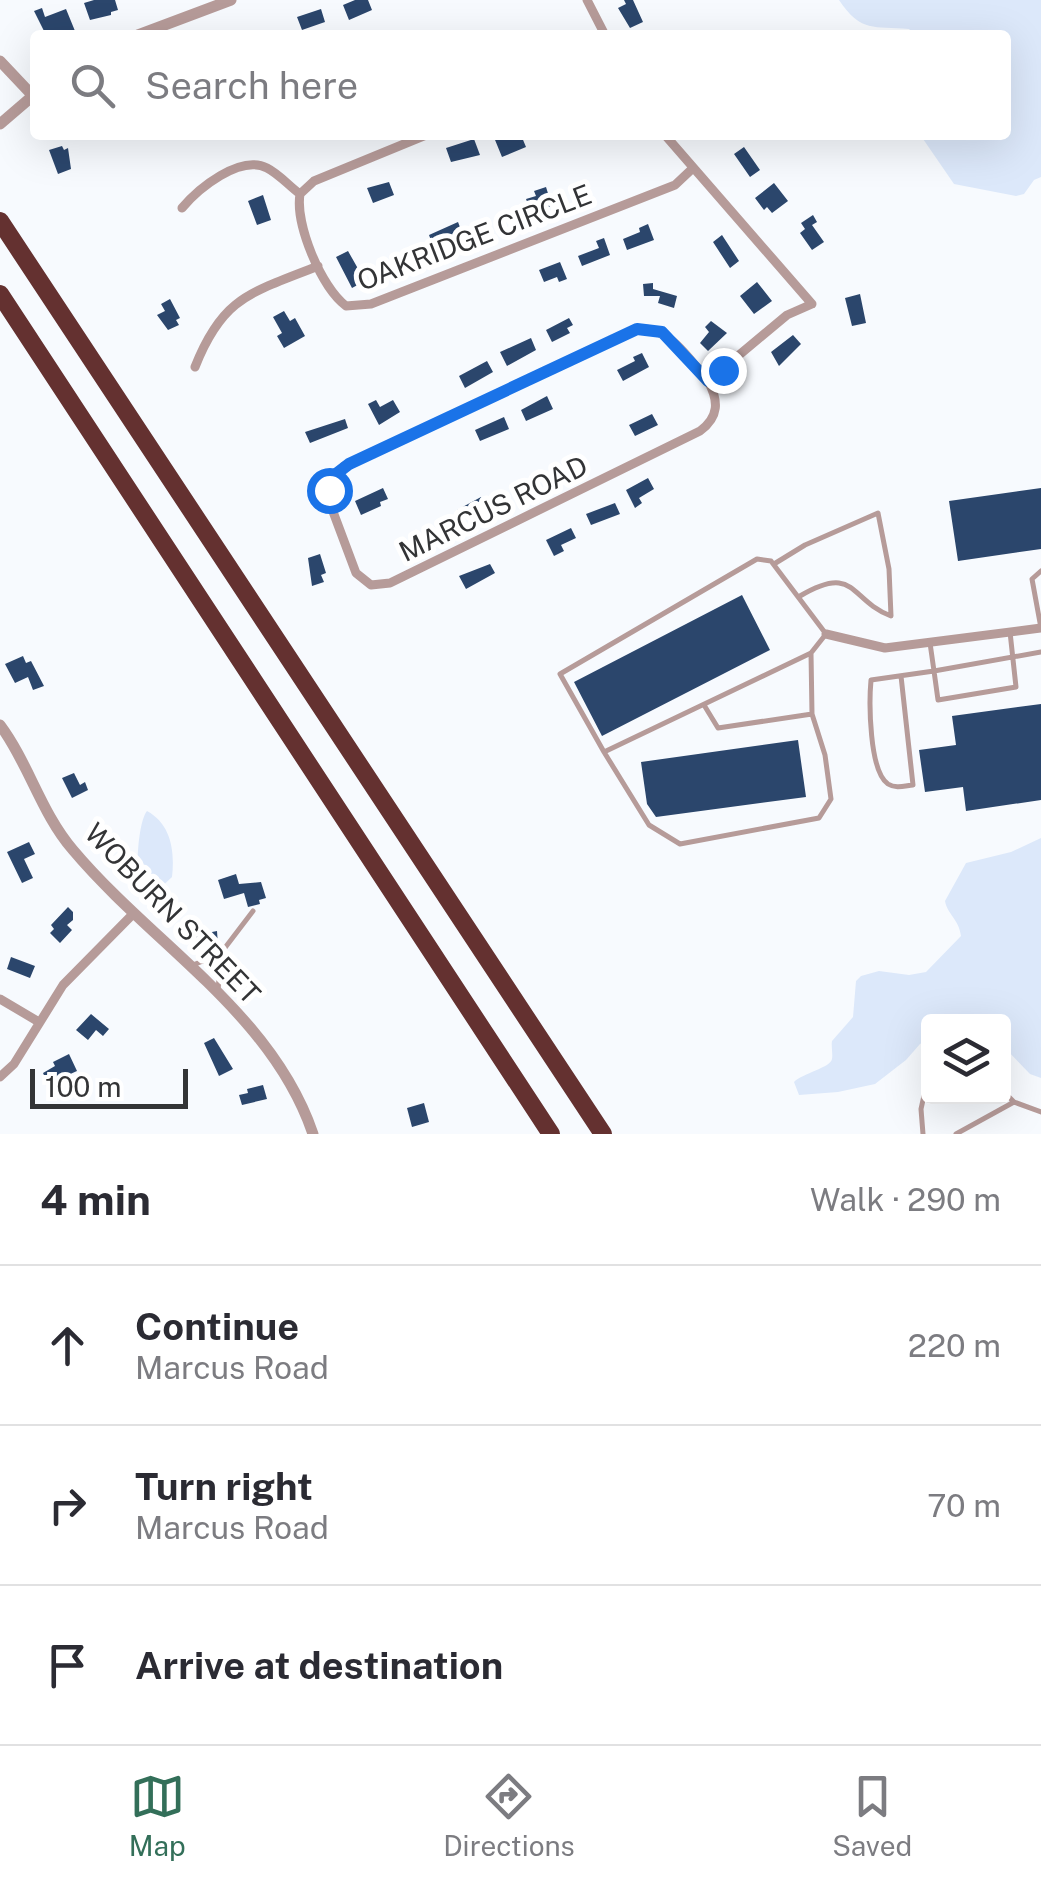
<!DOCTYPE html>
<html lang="en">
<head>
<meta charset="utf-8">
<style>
  body { margin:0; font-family:"Public Sans",sans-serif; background:#f7f7f7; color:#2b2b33 }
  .controls { position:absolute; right:30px; bottom:30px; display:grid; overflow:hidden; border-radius:10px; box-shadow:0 10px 40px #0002 }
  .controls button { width:90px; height:90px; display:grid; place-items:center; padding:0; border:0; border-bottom:2px solid #e1e1e2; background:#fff; color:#2b2b33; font:50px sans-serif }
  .scale { position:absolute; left:30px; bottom:25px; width:158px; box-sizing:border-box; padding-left:10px; border:5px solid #333436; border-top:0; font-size:28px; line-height:35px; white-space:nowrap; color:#333436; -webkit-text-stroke:8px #fff; paint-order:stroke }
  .stop { position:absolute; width:30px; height:30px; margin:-22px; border:8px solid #1a73e8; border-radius:50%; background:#fff }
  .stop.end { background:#1a73e8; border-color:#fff; box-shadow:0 2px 10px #0008 }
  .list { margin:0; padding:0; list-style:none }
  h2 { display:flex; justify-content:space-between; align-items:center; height:130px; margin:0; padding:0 40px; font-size:42px }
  h2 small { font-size:32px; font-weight:400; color:#7c7c81 }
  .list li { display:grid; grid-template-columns:65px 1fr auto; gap:30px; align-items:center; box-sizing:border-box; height:160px; padding:0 40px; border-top:2px solid #e1e1e2 }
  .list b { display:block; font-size:38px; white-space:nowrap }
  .list p { margin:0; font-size:32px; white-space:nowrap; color:#7c7c81 }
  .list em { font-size:32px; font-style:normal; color:#7c7c81 }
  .icon { flex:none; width:55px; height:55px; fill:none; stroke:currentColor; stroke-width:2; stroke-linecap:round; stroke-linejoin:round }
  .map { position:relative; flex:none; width:1041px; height:1134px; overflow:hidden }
  .search { position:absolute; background:#fff; box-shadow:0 10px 40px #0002; left:30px; right:30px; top:30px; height:110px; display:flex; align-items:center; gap:25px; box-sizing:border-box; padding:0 35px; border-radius:10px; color:#7c7c81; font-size:38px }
  .sheet { height:610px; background:#fff }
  nav { display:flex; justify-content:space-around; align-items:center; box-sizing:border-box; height:140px; border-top:2px solid #e1e1e2; background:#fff; font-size:28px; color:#7c7c81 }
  nav a { display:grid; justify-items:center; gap:5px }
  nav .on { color:#336f59 }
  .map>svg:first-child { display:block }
  .green { fill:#dce8fa }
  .building { fill:#2b466c }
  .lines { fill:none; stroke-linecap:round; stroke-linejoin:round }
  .service { stroke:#b69b99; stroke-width:5 }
  .minor { stroke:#b69b99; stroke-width:9 }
  .tertiary { stroke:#b69b99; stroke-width:11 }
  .motorway { stroke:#643130; stroke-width:18 }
  .route { stroke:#1a73e8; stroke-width:12 }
  .labels { text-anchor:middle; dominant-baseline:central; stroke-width:10; stroke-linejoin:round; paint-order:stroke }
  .street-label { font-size:28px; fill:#333436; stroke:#fff }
</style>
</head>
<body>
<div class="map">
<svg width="1041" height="1134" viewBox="0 0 1041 1134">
  <rect width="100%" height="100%" fill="#f7fafe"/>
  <path class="green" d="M839 0H1041V177L1034 180 1024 194 1016 196 954 184 921 136 1006 135V35H915L909 29C874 26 861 33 839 0Z
    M147 811C171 824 175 851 172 877L155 893 140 889C135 873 138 822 147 811Z
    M1041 838V1078L1030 1074 1004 1047V1022H928V1040L920 1044 906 1060 875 1084 838 1092 799 1095 794 1082C803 1073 830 1068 832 1059 833 1053 831 1047 832 1041L853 1017 856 981 861 976 879 971 909 975 926 972 961 936C959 919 947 914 945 901L966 863 1011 852Z"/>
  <path class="building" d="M94 0H115L118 10 111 12V15L90 20 84 3Z
    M355 0H368L372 10 349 20 343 5Z
    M624 0H633L643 22 630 28 618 8 626 4Z
    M42 8 45 17 66 9 75 31 65 35H46L34 11Z
    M321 9 325 22 302 30 297 17Z
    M493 135H521L526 147 502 157Z
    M474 139 480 155 451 162 446 148Z
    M62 146 64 150 68 148 71 169 58 174 49 150Z
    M744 147 760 170 750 177 734 154Z
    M389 182 394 195 373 203 367 188Z
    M774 183 788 201 772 213 767 207 764 210 755 198Z
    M546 187 552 206 531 212 526 199 536 196 534 191Z
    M263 195 271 220 257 225 248 201Z
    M813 215 817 222 812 225 824 242 812 250 800 233 805 229 801 223Z
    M458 222 463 235 440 246 439 244 433 246 429 235Z
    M648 224 654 240 627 250 623 239 640 232 639 228Z
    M722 235 739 261 730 268 713 242Z
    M604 238 610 255 582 266 578 256 599 248 596 241Z
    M348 251 365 281 352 288 336 257Z
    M560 262 567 279 559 282 557 277 544 282 539 270Z
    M757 282 772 301 754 314 740 296Z
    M653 283V289L677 296 674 308 658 303 660 296H644L643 284Z
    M860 294 866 323 852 326 845 298Z
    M170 299 180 318 176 320 179 325 168 330 157 315 165 311 161 304Z
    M284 311 290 321 295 318 305 336 284 348 277 336 282 333 273 317Z
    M569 318 573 325 567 328 570 333 552 342 546 330Z
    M711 321 727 333 708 351 700 343 709 332 705 327Z
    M793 335 801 344 779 366 771 352Z
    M531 338 536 350 507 366 500 352Z
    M642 353 649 367 623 381 617 370 635 361 633 357Z
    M487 361 493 372 465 388 459 376Z
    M547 396 553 409 526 421 521 410Z
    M376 400 380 407 393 400 400 412 379 425 368 404Z
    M652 414 658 425 635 436 629 425Z
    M504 417 509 429 480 441 475 430Z
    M345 419 348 428 310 443 305 432Z
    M648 478 654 489 639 498 642 503 635 508 626 490Z
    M383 488 388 499 380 502 381 506 361 515 355 501Z
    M1041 488V549L958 561 949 501Z
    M481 497 488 513 461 519 457 510Z
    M615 503 620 514 591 525 586 514Z
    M571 528 576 538 561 545 564 551 554 556 546 540Z
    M320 554 326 573 321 575 324 582 312 586 308 558Z
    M490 564 495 573 466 589 459 576Z
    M742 595 770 650 602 736 574 682Z
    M23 656 26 663 31 661 44 686 33 690 28 677 15 683 5 664Z
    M1041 704V800L966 811 963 787 925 792 919 750 956 745 952 716Z
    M798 740 806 797 656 817 647 804 641 762Z
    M74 773 80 785 85 782 88 790 72 798 62 778Z
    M29 842 35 854 24 859 33 878 22 883 7 852Z
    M236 874 239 884 261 882 266 898 259 900 260 904 248 907 244 893 224 899 218 880Z
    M68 907 73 912V920L67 925 72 930 60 943 50 933 54 929 51 925Z
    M217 931 218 946 195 951 192 936Z
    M11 957 35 966 30 978 7 969Z
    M91 1014 109 1029 103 1036 96 1030 88 1040 76 1030Z
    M214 1038 233 1069 219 1076 204 1043Z
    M69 1054 77 1071 48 1084 43 1073 55 1066 53 1062Z
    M263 1085 267 1099 242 1105 239 1095 248 1093 247 1089Z
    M424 1103 429 1122 412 1127 407 1108Z"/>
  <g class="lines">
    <path class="service" d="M757 559 771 561 826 634 811 653 604 752 560 674Z
      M774 564 805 545 878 513 889 569 891 616C849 600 856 563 800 596
      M1041 628 1032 579 1041 571
      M930 643 934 671 1041 652
      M901 676 913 785C904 786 896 789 888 784 869 771 869 702 871 680L934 671 938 700 1016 687 1010 632
      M704 705 718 728 812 714 811 653
      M604 752 649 825 680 844 819 818 831 799 825 755 812 714
      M193 965 220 954
      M218 991 221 953 253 911
      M1004 1092 1014 1102 1041 1112
      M923 1134 921 1109 925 1091 928 1089
      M956 1134 1014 1102"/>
    <path class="minor" d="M587 0 605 35
      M426 135 314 181 300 194C295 224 321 287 346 306L371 304 675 185 692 169
      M665 135 812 304 787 315 708 381C689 359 670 326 637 329L344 466 330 484 329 501 356 573 371 585 390 583 700 431C719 417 719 401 708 381
      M182 208C198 189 240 154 267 168 279 174 289 186 300 194
      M195 367C223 296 251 293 318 266
      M826 634 885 648 1041 628
      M0 999 39 1022
      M0 1077 14 1064 63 985 134 913"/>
    <path class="tertiary" d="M138 35 231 0
      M0 61 33 96
      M0 124 35 94
      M0 725C29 764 41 813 73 850 152 944 272 1013 313 1134"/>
    <path class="motorway" d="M0 221 603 1134
      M0 294 551 1134"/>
  </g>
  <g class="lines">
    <path class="route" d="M329 490 336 474 349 464 637 329 662 332 708 381 723 370"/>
  </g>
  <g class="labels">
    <g class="street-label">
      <text transform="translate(474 237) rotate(-21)">OAKRIDGE CIRCLE</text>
      <text transform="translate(493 508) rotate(-26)">MARCUS ROAD</text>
      <text transform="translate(173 913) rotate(46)">WOBURN STREET</text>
    </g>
  </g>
</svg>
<div class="controls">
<button><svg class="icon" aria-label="layers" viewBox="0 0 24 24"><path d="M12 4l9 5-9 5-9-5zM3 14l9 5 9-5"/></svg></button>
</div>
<div class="scale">100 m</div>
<div class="stop" style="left:329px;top:490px"></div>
<div class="stop end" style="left:723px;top:370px"></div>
<div class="search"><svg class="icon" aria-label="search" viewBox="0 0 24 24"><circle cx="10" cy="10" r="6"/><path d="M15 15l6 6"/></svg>Search here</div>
</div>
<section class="sheet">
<h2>4 min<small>Walk · 290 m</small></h2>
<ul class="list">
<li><svg class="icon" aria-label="ahead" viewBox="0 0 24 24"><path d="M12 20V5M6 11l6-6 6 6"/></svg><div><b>Continue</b><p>Marcus Road</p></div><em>220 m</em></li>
<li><svg class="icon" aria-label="right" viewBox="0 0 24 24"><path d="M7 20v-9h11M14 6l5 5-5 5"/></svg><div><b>Turn right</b><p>Marcus Road</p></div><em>70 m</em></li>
<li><svg class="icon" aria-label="arrive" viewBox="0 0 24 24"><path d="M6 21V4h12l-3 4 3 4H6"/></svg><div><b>Arrive at destination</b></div></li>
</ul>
</section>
<nav>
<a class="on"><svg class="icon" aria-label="map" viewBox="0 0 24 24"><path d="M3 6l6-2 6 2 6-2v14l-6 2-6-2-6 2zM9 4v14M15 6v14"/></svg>Map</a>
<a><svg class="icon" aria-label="directions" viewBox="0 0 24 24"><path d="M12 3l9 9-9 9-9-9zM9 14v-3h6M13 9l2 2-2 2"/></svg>Directions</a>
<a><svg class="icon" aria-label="saved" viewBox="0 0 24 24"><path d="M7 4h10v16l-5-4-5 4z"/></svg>Saved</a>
</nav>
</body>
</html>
